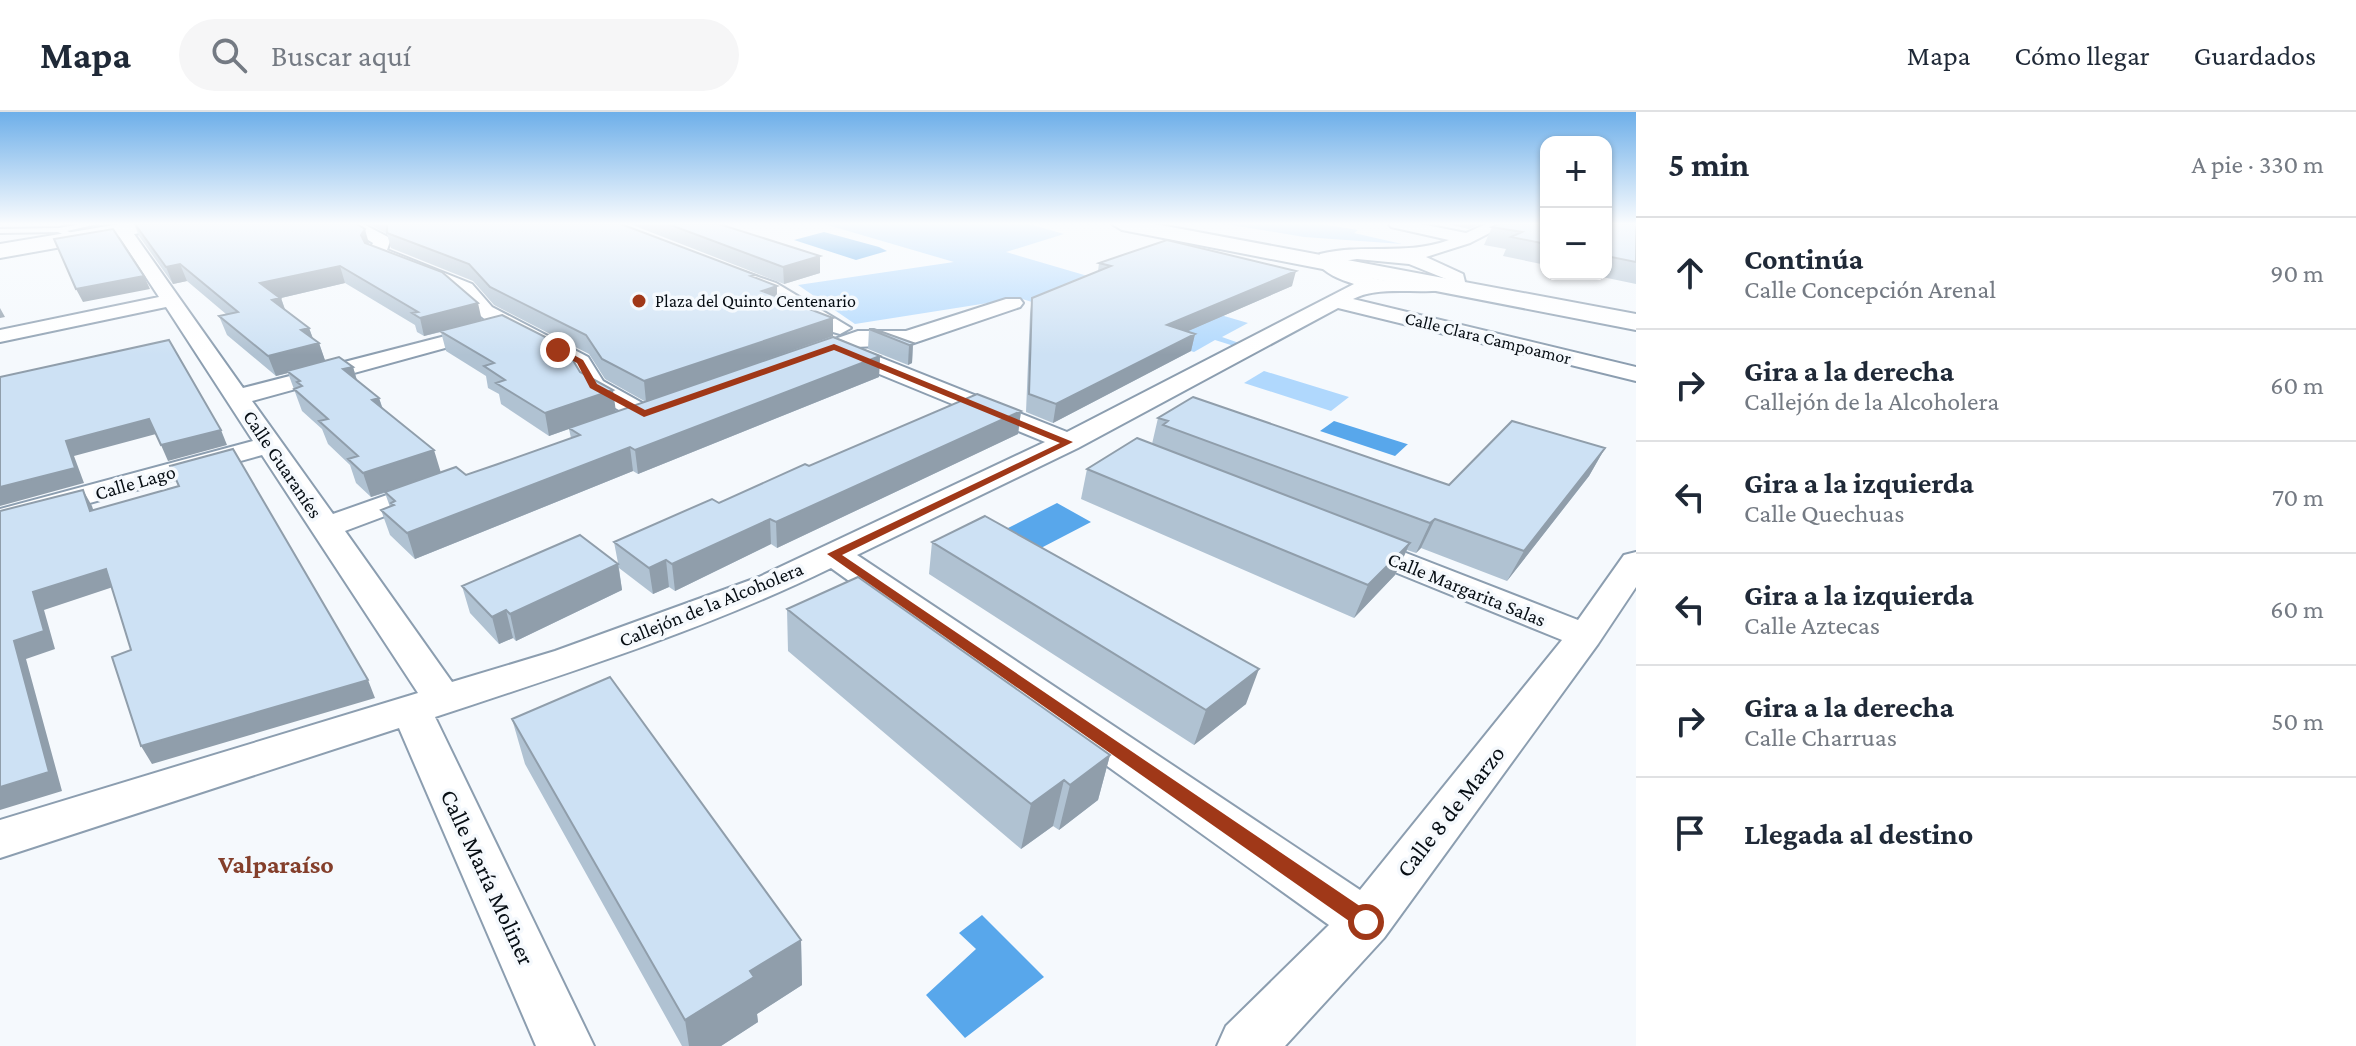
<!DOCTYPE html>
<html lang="es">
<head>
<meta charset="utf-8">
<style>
  body { margin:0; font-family:"Crimson Pro",serif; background:#f6f6f7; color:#1f2937 }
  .controls { position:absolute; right:24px; top:24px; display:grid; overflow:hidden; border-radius:16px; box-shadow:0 2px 6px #0004 }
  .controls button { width:72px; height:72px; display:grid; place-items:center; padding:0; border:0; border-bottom:2px solid #e0e1e3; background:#fff; color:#1f2937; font:40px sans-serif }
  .stop { position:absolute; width:24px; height:24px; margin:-18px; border:6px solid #a03818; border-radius:50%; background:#fff }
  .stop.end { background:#a03818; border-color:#fff; box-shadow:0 2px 8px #0008 }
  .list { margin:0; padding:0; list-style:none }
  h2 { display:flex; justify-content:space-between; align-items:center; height:104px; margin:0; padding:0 32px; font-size:34px }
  h2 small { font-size:26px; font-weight:400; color:#747a83 }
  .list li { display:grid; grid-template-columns:52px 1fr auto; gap:24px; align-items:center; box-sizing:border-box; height:112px; padding:0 32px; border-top:2px solid #e0e1e3 }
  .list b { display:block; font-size:30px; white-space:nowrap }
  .list p { margin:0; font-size:26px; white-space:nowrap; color:#747a83 }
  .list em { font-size:26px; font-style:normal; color:#747a83 }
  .icon { flex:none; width:44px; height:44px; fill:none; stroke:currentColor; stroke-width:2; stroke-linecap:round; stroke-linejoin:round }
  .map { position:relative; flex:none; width:1636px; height:934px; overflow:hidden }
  header { display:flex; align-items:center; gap:48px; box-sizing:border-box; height:112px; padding:0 40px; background:#fff; border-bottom:2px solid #e0e1e3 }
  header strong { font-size:38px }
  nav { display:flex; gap:44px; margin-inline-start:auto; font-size:28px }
  .search { width:560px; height:72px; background:#f6f6f7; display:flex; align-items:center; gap:20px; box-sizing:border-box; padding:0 28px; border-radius:44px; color:#747a83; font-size:30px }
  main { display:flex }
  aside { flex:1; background:#fff }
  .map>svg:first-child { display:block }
  .green { fill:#b0d8fd }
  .water { fill:#58a7eb }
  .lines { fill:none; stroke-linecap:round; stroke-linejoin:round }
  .lane-casing { stroke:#8c9eb0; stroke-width:4 }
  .street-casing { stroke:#8c9eb0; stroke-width:4 }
  .secondary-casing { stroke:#8c9eb0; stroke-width:4 }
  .highway-casing { stroke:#8c9eb0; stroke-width:4 }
  .lane { fill:#fff; fill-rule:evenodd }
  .street { fill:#fff; fill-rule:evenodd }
  .secondary { fill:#fff; fill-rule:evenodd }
  .highway { fill:#fff; fill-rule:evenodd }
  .wall { fill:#b0c2d2; fill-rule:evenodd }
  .shaded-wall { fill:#909eab }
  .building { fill:#cde1f4; stroke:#909eab; stroke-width:2 }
  .route { fill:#a03818 }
  .poi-dot { fill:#a03818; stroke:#f5f9fd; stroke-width:3 }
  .labels { text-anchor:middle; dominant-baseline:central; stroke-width:7; stroke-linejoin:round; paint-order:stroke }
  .far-poi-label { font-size:18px; fill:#070e14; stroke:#f5f9fd; text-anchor:start }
  .far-street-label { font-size:18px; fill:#070e14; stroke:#f5f9fd }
  .street-label { font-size:20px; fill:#070e14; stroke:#f5f9fd }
  .near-street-label { font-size:24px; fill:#070e14; stroke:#f5f9fd }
  .near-neighbourhood-label { font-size:26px; font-weight:bold; fill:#843f2b; stroke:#f5f9fd }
</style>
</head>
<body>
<header>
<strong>Mapa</strong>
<div class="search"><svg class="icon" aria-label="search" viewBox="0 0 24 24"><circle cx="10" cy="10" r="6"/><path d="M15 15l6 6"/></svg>Buscar aquí</div>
<nav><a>Mapa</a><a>Cómo llegar</a><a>Guardados</a></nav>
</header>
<main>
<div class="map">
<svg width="1636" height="934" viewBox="0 0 1636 934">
  <rect width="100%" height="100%" fill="#f5f9fd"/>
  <path class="green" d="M824 112H1029L1064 122 1006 140 1248 211 1222 225 1239 231 1234 234 1215 228 1194 240 1019 186 855 212 798 173 954 150Z
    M1226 112H1320L1358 118 1354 121 1402 132 1304 125Z
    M1264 259 1349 285 1331 299 1244 271Z"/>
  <path class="water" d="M824 120 879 135 887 139 856 148 794 128Z
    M1334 309 1407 332H1408L1395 344 1320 319Z
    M1057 391 1091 410 1041 436 1006 417Z
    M982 803 1044 865 965 926 926 883 976 837 959 821Z"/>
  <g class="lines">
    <defs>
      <path id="lane" d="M80 112H97L67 119 79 124 76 128 58 120 0 121V117L59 116Z"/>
      <path id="street" d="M343 112H363L388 125 390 129 387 138 472 172 492 195 588 245 603 269 653 297 657 302 653 307H635L585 279 571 254 497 214 499 217 496 222 252 289 333 402 421 371 431 368 441 371 446 377 441 383 345 419 452 570 555 539 759 465 1045 330 833 243 805 252 797 250 794 245 797 240 858 219H906L1006 187H1020L1023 191 1020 195 908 233 854 235 1067 320 1354 172C1339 167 1326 162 1316 150L1320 142C1364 131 1405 144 1449 128L1391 115 1389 112H1421L1466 121 1486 112H1507L1470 131 1426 145 1463 162 1465 170 1463 174C1426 186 1384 171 1353 187L1636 255V269L1338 196 1078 336 857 443 1360 778 1562 528 1348 441 1343 434 1348 427 1359 424 1370 427 1578 508 1624 443 1636 440V475L1598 532 1384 826 1285 934H1217L1226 914 1329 813 831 456C704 518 568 561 435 605L594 934H536L399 616 0 746V708L418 581 262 343 0 416V397L253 329 166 195 0 230V218L159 185 115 118 117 115H129L243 276 492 212C474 202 467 185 449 174 425 160 396 156 371 144L368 140 373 131ZM1357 147 1409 152 1446 167C1414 174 1362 171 1336 150Z
        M735 157 776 171 851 216 840 222 833 220 762 179 728 167 726 163 728 159Z"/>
      <path id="secondary" d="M120 112H167L157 118 0 146V132Z"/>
      <path id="highway" d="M1112 112H1155L1636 202V218L1122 118Z"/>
    </defs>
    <use href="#lane" class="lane-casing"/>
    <use href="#street" class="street-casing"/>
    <use href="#secondary" class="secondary-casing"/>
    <use href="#highway" class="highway-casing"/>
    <use href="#lane" class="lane"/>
    <use href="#street" class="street"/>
    <use href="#secondary" class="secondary"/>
    <use href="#highway" class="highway"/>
  </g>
  <path class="wall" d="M134 112H357L369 132 482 208 580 260 616 300 646 290 605 267 589 242 494 193 473 169 391 136 387 122 369 112H621L777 174V184L833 224 880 244 879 265 638 362 633 359 415 447 390 423 381 398 390 395 385 381 371 385 356 371 350 353 328 332 322 317 302 299 288 261 276 264 227 223 219 204 226 202 187 169 173 172 139 124ZM345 171 415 213 417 220 424 224 441 220 446 239 486 264 488 276 499 282 501 292 549 324 569 317 571 326 466 363 441 361 383 297 379 286 357 268 353 255 325 249 319 231 313 227 309 216 285 197 281 186Z
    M630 112H719L820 144V161L784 172Z
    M1447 112H1479L1469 117Z
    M1546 112V153L1503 144 1506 137 1484 133 1492 115Z
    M1606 112H1636V172L1588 162H1606Z
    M1099 151 1292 174 1188 219 1195 222 1191 239 1053 311 1026 300 1030 202 1032 186 1098 159Z
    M869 217 913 231 912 251 908 253 868 237Z
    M1021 299 1018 322 777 436 771 432 675 479 669 475 653 482 619 456 622 478 516 529 513 526 499 532 470 501 462 474 618 451 614 430 719 391 809 354Z
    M1158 306 1449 373 1605 336 1589 364 1507 469 1421 436 1416 441 1407 438 1395 463 1354 506 1081 387 1087 357 1152 332Z
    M932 430 1246 592 1194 633 929 462Z
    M787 497 1110 643 1098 688 1059 718 1053 714 1021 737 788 539Z
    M512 607 801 828 802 873 757 902 758 910 721 934H682L525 652Z"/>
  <path class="shaded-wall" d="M365 117 369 132 365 139 361 123Z
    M820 144V161L784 172 783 155Z
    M180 152 187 169 173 172 166 155Z
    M340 154 345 171 281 186 287 204 278 206 260 171Z
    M1296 159 1292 174 1163 230 1167 213Z
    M144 164 150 177 83 190 76 177Z
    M777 174V192L762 179Z
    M478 191 482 209 424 224 420 206Z
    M0 196 5 205 0 206Z
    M833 206V224L646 290 644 269Z
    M309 216 315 232 319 231 326 251 287 259 288 261 276 264 268 244 301 218Z
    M1195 222 1191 239 1053 311 1056 292Z
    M913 231 912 251 908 253 909 233Z
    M880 244 879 265 638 362 635 338Z
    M353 255 359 276 343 257Z
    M613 278 616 300 549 324 545 301Z
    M379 286 386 308 372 288Z
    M1021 299 1018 322 777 436 776 410Z
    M149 307 156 322 74 344 84 371 0 394V375L66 329Z
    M221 318 227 333 168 349 161 333Z
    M630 335 633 359 415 447 407 421Z
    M1605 336 1589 364 1507 469 1524 439Z
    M434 338 441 361 371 385 363 361Z
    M83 378 92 394 99 415 90 399Z
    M770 407 771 432 675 479 672 452Z
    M1435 407 1421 436 1416 441 1430 411Z
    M1410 431 1395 463 1354 506 1368 473Z
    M666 448 669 475 653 482 649 456Z
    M618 452 622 478 516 529 510 502Z
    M106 457 116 474 44 498 55 537 26 547 62 679 0 698V675L14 529 33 480Z
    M506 498 513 526 499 532 492 505Z
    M1259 557 1246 592 1194 633 1206 598Z
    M368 568 375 586 152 652 141 634Z
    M1110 643 1098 688 1059 718 1070 673Z
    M1064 668 1053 714 1021 737 1031 692Z
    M801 828 802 873 757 902 758 910 721 934H689L685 908 750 859Z"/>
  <path class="building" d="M135 112H357L365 117 361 123 365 131 442 160 478 191 420 206 412 201 418 200 340 154 260 171 280 186 272 188 309 216 301 218 319 231 268 244 219 204 238 200 180 152 166 155Z
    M387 112H621L756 163 751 164 777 174 762 179 833 206 644 269 602 247 586 223 490 175 469 152 387 121Z
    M668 112H719L820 144 783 155Z
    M1498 112H1546V132L1511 125 1522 120 1492 115Z
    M1606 112H1636V150L1606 144Z
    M113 117 144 164 76 177 54 127Z
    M1167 128 1296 159 1167 213 1195 222 1056 292 1029 282 1032 186 1111 154 1099 151Z
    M502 203 565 235 580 260 613 278 545 301 496 271 505 268 484 254 494 251 440 219Z
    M869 217H874L913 231 909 233Z
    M833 225 880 244 635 338 630 335 407 421 381 398 394 393 391 391 395 389 385 380 456 355 466 363 498 352 580 323 569 316Z
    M169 228 221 318 161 333 149 307 66 329 75 356 0 375V265Z
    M339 245 353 255 343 257 379 286 372 288 434 338 363 361 348 347 358 344 319 309 328 307 294 277 302 274 297 270 300 269 287 259Z
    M977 282 1021 299 776 410 770 407 672 452 666 448 649 456 614 430 712 387 719 391 805 352 809 354Z
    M1193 285 1449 373 1512 309 1605 336 1524 439 1435 407 1430 411 1163 313 1168 309 1158 306Z
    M1137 326 1410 431 1368 473 1087 357Z
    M233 337 368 568 141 634 112 545 131 538 106 457 33 480 44 519 14 529 49 660 0 675V399L83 378 90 399 179 374 170 354Z
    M985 404 1259 557 1206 598 932 430Z
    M580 423 618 452 510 502 506 498 492 505 462 474Z
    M858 465 1110 643 1070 673 1064 668 1031 692 787 497Z
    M610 565 801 828 750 859 754 865 685 908 512 607Z"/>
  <linearGradient id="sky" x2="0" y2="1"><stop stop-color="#6eafe9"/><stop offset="0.46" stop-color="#fafcfe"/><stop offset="1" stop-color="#fafcfe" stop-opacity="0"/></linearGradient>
  <rect width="1636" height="243" fill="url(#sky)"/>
  <path class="route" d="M834 232 1073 330 842 443 1373 803 1375 810 1373 816 1366 818 1359 816 827 442 1060 331 834 238 644 305 590 276 577 251 554 238 561 236 583 248 597 272 645 298Z"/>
  <circle class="poi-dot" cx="639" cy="189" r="8"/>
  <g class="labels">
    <g class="far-poi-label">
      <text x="655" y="189">Plaza del Quinto Centenario</text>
    </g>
    <g class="far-street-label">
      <text transform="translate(1488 226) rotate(14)">Calle Clara Campoamor</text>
    </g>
    <g class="street-label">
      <text transform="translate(283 352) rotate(56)">Calle Guaraníes</text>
      <text transform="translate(135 370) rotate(-16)">Calle Lago</text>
      <text transform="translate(1467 477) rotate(22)">Calle Margarita Salas</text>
      <text transform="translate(711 492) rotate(-22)">Callejón de la Alcoholera</text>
    </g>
    <g class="near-street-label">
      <text transform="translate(1450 699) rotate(-52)">Calle 8 de Marzo</text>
      <text transform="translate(488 765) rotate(65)">Calle María Moliner</text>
    </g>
    <g class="near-neighbourhood-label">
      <text x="276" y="752">Valparaíso</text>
    </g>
  </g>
</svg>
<div class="controls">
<button>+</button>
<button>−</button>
</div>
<div class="stop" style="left:1366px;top:810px"></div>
<div class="stop end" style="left:558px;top:238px"></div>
</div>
<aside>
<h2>5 min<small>A pie · 330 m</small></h2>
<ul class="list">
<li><svg class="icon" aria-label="ahead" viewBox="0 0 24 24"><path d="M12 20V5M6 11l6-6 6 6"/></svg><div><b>Continúa</b><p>Calle Concepción Arenal</p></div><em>90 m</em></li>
<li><svg class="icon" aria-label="right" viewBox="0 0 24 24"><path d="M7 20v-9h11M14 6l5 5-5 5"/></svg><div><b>Gira a la derecha</b><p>Callejón de la Alcoholera</p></div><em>60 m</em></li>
<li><svg class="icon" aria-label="left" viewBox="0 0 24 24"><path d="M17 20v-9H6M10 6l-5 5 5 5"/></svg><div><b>Gira a la izquierda</b><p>Calle Quechuas</p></div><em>70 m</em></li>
<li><svg class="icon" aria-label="left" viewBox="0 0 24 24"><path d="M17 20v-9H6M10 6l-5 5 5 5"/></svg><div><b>Gira a la izquierda</b><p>Calle Aztecas</p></div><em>60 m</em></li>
<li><svg class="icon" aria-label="right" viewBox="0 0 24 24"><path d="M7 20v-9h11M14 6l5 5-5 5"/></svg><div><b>Gira a la derecha</b><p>Calle Charruas</p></div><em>50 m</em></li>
<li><svg class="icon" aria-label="arrive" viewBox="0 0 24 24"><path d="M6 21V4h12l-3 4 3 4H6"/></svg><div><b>Llegada al destino</b></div></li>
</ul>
</aside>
</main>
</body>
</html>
